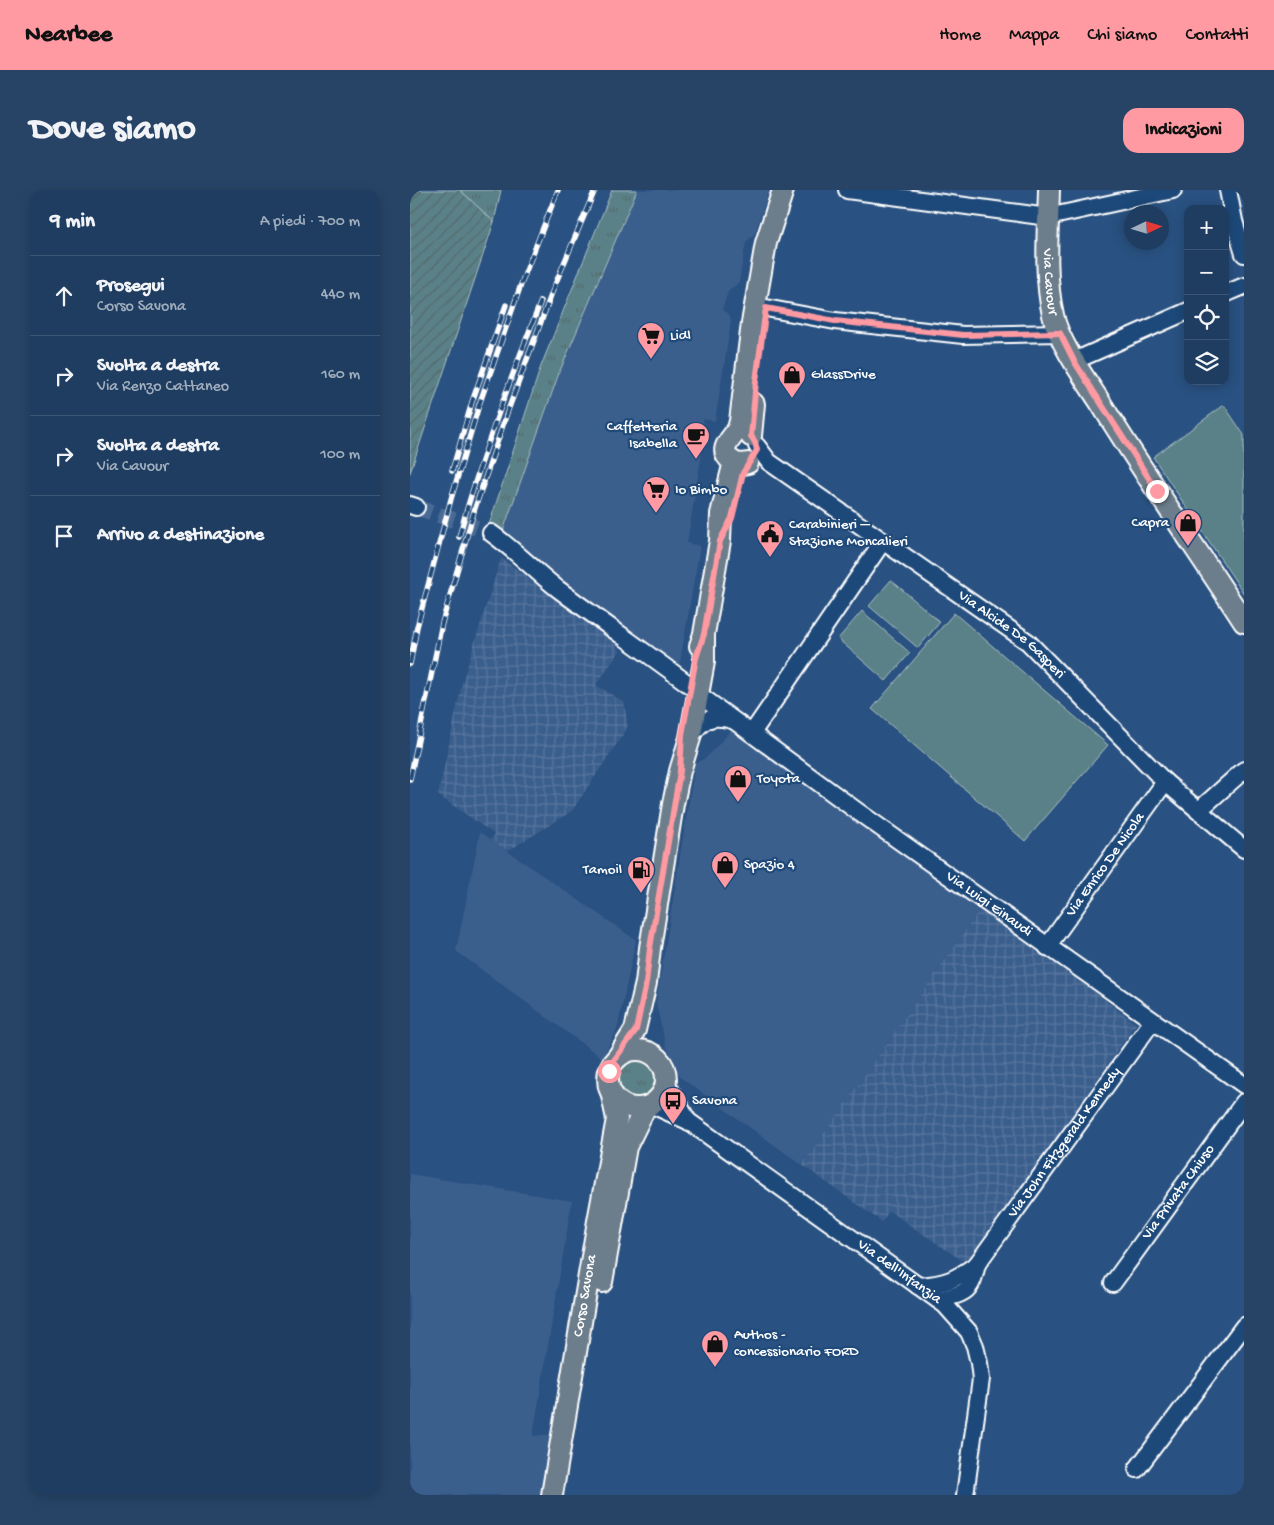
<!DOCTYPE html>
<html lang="it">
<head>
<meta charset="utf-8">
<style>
  body { margin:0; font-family:"Gochi Hand",sans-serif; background:#274467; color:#f1f3f6 }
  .controls { position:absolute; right:15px; top:15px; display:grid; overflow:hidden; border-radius:10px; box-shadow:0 2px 12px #0003 }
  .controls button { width:45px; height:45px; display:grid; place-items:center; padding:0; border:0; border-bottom:1px solid #3c5676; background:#1f3d61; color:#f1f3f6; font:25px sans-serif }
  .compass { position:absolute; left:714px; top:15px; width:45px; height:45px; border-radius:50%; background:#1f3d61; box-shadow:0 2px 12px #0003; rotate:86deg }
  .stop { position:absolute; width:15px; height:15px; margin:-11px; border:4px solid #ff9aa2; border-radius:50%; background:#fff }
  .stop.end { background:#ff9aa2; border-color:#fff; box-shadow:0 1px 5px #0008 }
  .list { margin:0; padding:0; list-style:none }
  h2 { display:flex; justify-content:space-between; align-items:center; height:65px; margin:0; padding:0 20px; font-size:21px }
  h2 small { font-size:16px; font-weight:400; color:#a1aebd }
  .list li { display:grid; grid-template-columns:32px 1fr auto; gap:15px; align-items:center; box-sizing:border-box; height:80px; padding:0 20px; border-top:1px solid #3c5676 }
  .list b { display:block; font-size:19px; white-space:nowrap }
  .list p { margin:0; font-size:16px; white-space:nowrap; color:#a1aebd }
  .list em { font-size:16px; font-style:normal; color:#a1aebd }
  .icon { flex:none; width:28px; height:28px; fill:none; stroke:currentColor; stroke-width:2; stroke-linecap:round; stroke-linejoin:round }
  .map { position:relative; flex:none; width:834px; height:1305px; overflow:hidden; border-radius:15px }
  header { display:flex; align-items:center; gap:30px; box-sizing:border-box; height:70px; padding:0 25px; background:#ff9aa2; color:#111 }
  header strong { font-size:24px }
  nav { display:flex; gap:28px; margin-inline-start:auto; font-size:18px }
  .intro { display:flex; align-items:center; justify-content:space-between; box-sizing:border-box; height:120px; padding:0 30px }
  h1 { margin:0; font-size:35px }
  .button { padding:12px 22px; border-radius:15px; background:#ff9aa2; color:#111; font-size:18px; font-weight:700 }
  main { display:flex; gap:30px; padding:0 30px }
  aside { flex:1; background:#1f3d61; border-radius:15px; box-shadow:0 2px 12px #0003 }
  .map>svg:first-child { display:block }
  .built { fill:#3b5e8d }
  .industrial { fill:url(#industrial-grid) }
  .grass { fill:url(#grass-tufts); stroke:#acc0c3 }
  .garden { fill:url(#garden-furrows); stroke:#acc0c3 }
  .pitch { fill:#5a8187; stroke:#acc0c3 }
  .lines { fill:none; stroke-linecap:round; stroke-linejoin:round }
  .minor-tunnel { stroke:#496b94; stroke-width:16; stroke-dasharray:16 8; stroke-linecap:butt }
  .minor-casing { stroke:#fff; stroke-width:20 }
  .major-casing { stroke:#fff; stroke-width:24 }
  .minor { stroke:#1f4a7a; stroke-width:16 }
  .major { stroke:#6c7d8b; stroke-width:20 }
  .rail-casing { stroke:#fff; stroke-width:5.5 }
  .rail { stroke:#1f4a7a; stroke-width:4; stroke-dasharray:11; stroke-linecap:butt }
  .route { stroke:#ff9aa2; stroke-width:6 }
  .labels { text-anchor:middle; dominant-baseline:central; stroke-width:4.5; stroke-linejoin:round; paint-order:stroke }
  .street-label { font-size:15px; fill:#fff; stroke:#1f4a7a }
  .poi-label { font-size:15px; fill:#fff; stroke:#1f4a7a; text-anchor:start }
</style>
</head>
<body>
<header>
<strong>Nearbee</strong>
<nav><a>Home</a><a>Mappa</a><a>Chi siamo</a><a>Contatti</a></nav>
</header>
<div class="intro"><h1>Dove siamo</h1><a class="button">Indicazioni</a></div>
<main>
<aside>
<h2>9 min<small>A piedi · 700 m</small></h2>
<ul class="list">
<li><svg class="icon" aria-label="ahead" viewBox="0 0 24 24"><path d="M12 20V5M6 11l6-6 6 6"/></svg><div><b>Prosegui</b><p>Corso Savona</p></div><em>440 m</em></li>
<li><svg class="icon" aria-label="right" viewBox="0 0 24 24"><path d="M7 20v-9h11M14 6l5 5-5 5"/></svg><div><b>Svolta a destra</b><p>Via Renzo Cattaneo</p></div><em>160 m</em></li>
<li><svg class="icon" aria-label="right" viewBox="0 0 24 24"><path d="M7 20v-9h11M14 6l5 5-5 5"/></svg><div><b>Svolta a destra</b><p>Via Cavour</p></div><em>100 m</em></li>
<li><svg class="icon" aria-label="arrive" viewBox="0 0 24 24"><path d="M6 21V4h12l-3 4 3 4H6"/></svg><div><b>Arrivo a destinazione</b></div></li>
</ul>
</aside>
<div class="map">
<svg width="834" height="1305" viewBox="0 0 834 1305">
  <defs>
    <pattern id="industrial-grid" width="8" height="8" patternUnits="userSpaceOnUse" patternTransform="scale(1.25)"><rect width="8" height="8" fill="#3b5e8d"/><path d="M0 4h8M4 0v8" fill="none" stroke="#58769e"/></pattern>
    <pattern id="grass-tufts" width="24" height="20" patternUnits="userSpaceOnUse" patternTransform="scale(1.25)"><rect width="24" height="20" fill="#5a8187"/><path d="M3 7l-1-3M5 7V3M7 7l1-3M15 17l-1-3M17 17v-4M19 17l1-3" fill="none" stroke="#54696c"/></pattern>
    <pattern id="garden-furrows" width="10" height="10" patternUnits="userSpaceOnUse" patternTransform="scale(1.25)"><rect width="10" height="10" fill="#5a8187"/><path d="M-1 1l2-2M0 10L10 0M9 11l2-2" fill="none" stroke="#54696c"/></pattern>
  </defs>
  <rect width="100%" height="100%" fill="#295181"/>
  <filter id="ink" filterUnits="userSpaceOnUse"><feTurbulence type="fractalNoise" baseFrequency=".02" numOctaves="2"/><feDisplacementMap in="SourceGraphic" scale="10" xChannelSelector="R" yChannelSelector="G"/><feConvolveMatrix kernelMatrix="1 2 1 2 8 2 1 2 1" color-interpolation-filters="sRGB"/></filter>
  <g filter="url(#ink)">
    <path class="built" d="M227 0H359L345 43 336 52 329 92 318 102 312 119 320 126 321 132 305 231 293 229 295 244 277 353 290 356 269 478 132 381 93 341 149 183Z
      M325 536 573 715 392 975 270 887 266 873 256 857 246 814 285 574 297 567Z
      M70 642 226 750 207 840 192 868 46 761Z
      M0 984 162 1011 123 1246 144 1244 134 1305H0Z"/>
    <path class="industrial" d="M91 368 200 446 210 461 186 495 214 512 218 537 162 621 98 661 81 650 84 644 28 605 52 493Z
      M573 715 726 834 557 1074 479 1021 472 1032 392 975Z"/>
    <path class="grass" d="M50 0H91L84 32Z
      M202 0H227L149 183 93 341 79 335 131 176Z
      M207 889a21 21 0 1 1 42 0a21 21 0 1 1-42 0Z"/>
    <path class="garden" d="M0 0H50L84 32 0 283Z"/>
    <path class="pitch" d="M814 215 834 245V404L743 267Z
      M481 390 530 432 508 458 459 416Z
      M452 421 500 463 476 491 428 449Z
      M544 423 698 555 615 651 462 519Z"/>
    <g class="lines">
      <path class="minor-tunnel" d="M6 317 81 343"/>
      <defs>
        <g id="minor">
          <path d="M437 0 638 27 763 0"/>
          <path d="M818 0 824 31 834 64"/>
          <path d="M815 104 834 96"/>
          <path d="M356 118 425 131 553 145 650 143"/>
          <path d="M664 171 778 121"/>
          <path id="s1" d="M347 256 359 272 618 452 755 592 834 659"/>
          <path d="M0 315 6 317"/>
          <path d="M81 343C105 360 125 381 148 399 192 432 237 463 281 496"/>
          <path id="s2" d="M288 504 447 621 834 895"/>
          <path d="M342 543 473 351"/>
          <path d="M280 548C291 530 301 524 322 530"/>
          <path d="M788 621 834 580"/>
          <path id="s3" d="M637 757 755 592"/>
          <path d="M256 893 278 931"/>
          <path id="s4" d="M242 915 278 931 535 1115 559 1142 565 1156 569 1173 571 1189 555 1305"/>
          <path id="s5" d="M703 1093 834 912"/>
          <path id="s6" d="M508 1096C536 1094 545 1090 567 1074L742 832"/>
          <path d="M528 1110C556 1103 561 1103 567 1074"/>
          <path d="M727 1279 834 1136"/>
        </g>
        <g id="major">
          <path id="s7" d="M639 0C638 41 634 85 643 125 648 151 675 189 690 212 736 287 786 358 834 432"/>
          <path d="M341 246 344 214"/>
          <path d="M338 273C332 274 327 275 322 271 308 261 319 251 325 243 328 240 329 235 330 231L342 133 356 53 373 0"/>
          <path d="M290 456 294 444 310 351 311 324 324 272"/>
          <circle cx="227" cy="889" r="29"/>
          <path d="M208 867 225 840 236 793 240 758 263 614 270 581 280 548 294 472V444"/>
          <path d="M192 1092 216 957 235 918"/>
          <path id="s8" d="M142 1305 188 1031 207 929 202 906"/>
        </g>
      </defs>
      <use href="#minor" class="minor-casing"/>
      <use href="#major" class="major-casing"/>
      <use href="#minor" class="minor"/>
      <use href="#major" class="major"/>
      <defs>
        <path id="rail" d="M42 281 62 212 96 115
          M49 347C71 266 101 188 131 111
          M0 474 7 437 41 309 69 215 114 86 148 0
          M0 589 32 433 65 318 97 223 144 97 185 0"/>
      </defs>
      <use href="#rail" class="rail-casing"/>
      <use href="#rail" class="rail"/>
    </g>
  </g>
  <g class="lines" filter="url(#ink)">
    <path class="route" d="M199 881 202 873 226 840 236 793 240 758 270 581 272 545 286 468 294 444 310 351 322 328 333 283 347 260 345 252 341 246 346 191 356 118 425 131 553 145 650 143 664 171 747 301"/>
  </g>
  <defs>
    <symbol id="supermarket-pin" viewBox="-11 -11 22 30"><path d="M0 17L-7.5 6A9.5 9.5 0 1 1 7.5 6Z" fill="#ff9aa2" stroke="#1f4a7a"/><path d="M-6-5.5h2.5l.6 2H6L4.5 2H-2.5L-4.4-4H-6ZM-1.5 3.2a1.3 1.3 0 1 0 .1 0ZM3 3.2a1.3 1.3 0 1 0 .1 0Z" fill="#111"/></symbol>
    <symbol id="shop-pin" viewBox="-11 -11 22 30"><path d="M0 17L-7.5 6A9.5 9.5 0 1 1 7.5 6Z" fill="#ff9aa2" stroke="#1f4a7a"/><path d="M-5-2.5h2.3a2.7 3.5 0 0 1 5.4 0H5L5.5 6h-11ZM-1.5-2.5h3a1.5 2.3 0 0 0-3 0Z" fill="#111"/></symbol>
    <symbol id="cafe-pin" viewBox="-11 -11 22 30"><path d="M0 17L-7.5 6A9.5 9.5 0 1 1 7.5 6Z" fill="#ff9aa2" stroke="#1f4a7a"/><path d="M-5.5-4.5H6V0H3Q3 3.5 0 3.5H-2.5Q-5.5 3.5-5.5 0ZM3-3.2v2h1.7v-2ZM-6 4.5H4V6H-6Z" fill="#111"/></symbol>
    <symbol id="civic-pin" viewBox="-11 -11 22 30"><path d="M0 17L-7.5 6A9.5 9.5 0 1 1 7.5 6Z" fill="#ff9aa2" stroke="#1f4a7a"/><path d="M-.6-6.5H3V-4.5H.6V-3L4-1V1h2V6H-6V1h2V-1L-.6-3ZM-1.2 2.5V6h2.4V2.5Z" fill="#111"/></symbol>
    <symbol id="fuel-pin" viewBox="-11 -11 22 30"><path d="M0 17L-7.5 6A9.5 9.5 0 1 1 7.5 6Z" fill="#ff9aa2" stroke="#1f4a7a"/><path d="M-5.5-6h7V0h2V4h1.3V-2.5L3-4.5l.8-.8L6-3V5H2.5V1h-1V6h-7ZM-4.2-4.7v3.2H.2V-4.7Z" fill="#111"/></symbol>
    <symbol id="bus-pin" viewBox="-11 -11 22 30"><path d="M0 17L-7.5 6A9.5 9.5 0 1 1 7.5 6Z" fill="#ff9aa2" stroke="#1f4a7a"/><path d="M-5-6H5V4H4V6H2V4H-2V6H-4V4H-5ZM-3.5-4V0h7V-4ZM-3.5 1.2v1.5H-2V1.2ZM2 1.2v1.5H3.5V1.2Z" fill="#111"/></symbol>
  </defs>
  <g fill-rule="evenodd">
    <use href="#supermarket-pin" x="225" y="130" width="32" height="43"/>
    <use href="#shop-pin" x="366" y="169" width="32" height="43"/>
    <use href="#cafe-pin" x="270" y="230" width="32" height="43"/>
    <use href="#supermarket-pin" x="230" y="284" width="32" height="43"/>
    <use href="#shop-pin" x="762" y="317" width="32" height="43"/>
    <use href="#civic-pin" x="344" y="328" width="32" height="43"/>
    <use href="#shop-pin" x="312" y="573" width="32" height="43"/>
    <use href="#shop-pin" x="299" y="659" width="32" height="43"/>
    <use href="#fuel-pin" x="215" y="664" width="32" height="43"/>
    <use href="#bus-pin" x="247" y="895" width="32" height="43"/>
    <use href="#shop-pin" x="289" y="1138" width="32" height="43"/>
  </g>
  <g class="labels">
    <g class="street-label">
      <text stroke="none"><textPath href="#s7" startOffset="92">Via Cavour</textPath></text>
      <text stroke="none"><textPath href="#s1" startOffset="318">Via Alcide De Gasperi</textPath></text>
      <text stroke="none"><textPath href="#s3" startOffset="101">Via Enrico De Nicola</textPath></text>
      <text stroke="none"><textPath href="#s2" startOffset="359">Via Luigi Einaudi</textPath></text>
      <text stroke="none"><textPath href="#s6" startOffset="214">Via John Fitzgerald Kennedy</textPath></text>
      <text stroke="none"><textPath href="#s5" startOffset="112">Via Privata Chiuso</textPath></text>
      <text stroke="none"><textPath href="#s4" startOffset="299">Via dell'Infanzia</textPath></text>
      <text stroke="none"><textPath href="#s8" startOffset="202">Corso Savona</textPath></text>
    </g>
    <g class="poi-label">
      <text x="260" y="146">Lidl</text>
      <text x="401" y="185">GlassDrive</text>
      <text x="267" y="237" text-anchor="end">Caffetteria<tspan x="267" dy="17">Isabella</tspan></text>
      <text x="265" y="300">Io Bimbo</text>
      <text x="759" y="333" text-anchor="end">Capra</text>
      <text x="379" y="335">Carabinieri –<tspan x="379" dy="17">Stazione Moncalieri</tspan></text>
      <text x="347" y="589">Toyota</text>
      <text x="334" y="675">Spazio 4</text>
      <text x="212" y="680" text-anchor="end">Tamoil</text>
      <text x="282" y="911">Savona</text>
      <text x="324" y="1145">Authos -<tspan x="324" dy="17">concessionario FORD</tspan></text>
    </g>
  </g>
</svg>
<div class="controls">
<button>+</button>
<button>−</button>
<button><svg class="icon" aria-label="locate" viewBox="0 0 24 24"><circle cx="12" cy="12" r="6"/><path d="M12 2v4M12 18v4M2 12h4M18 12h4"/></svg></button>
<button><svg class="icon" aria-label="layers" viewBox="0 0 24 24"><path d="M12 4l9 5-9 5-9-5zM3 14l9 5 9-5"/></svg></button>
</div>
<svg class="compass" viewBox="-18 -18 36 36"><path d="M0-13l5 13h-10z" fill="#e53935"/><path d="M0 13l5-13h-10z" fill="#a1aebd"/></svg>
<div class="stop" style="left:199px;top:881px"></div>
<div class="stop end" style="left:747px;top:301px"></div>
</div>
</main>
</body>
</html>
